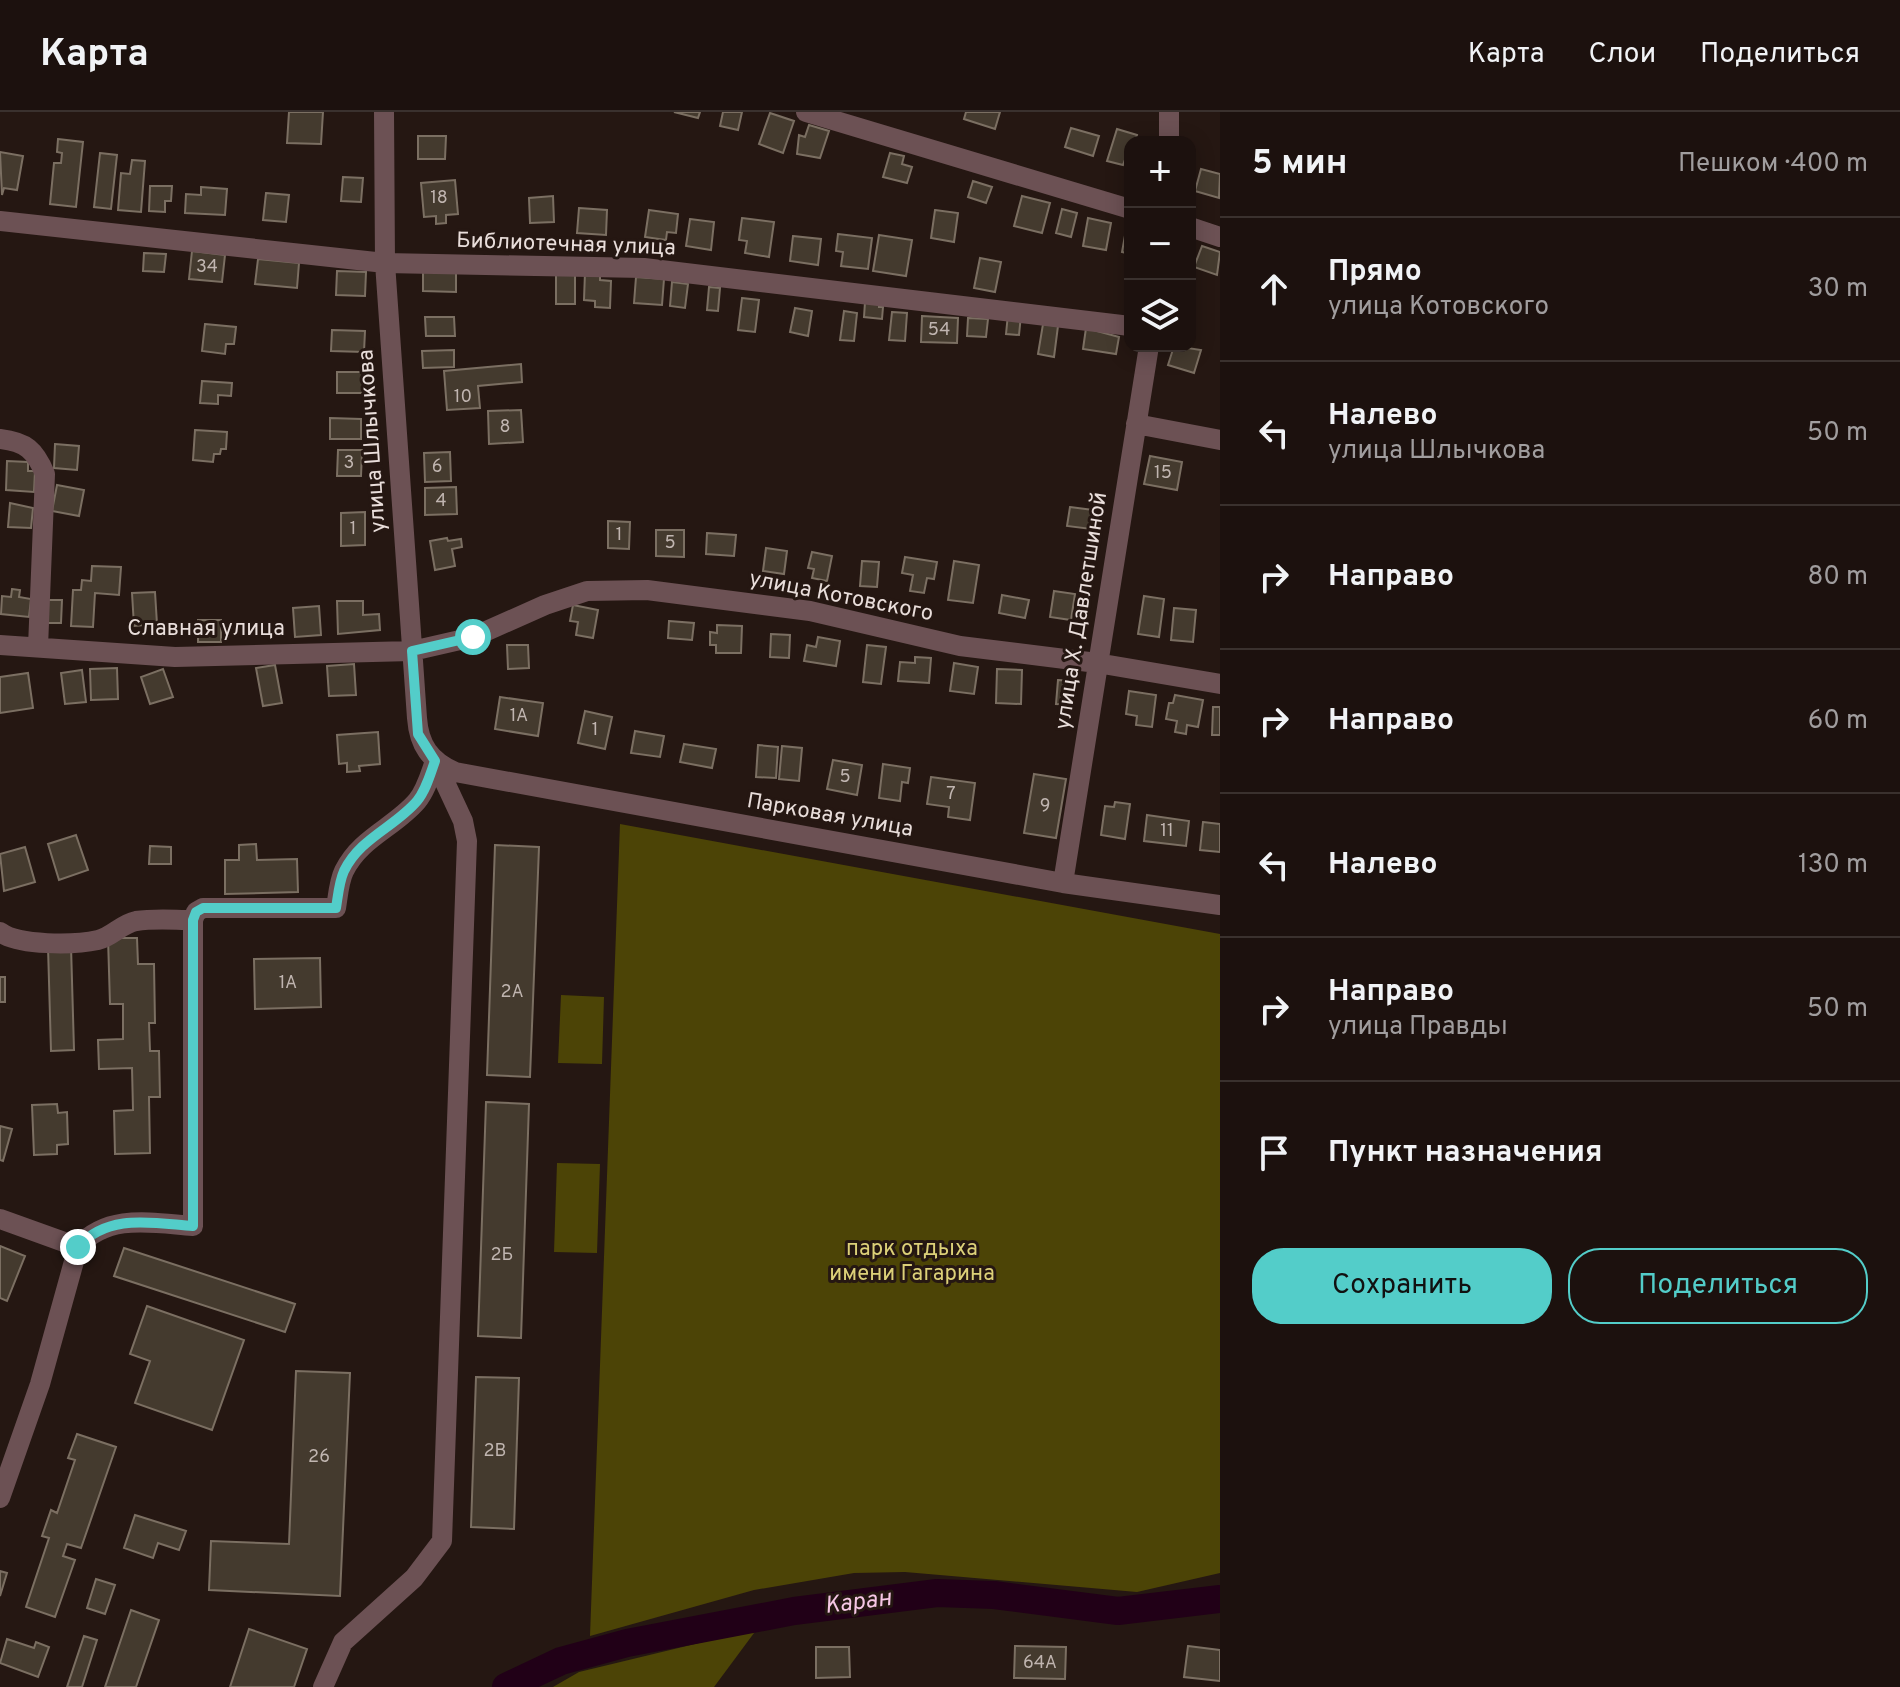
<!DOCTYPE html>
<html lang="ru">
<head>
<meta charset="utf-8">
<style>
  body { margin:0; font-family:Overpass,sans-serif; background:#251a17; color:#f1f3f6 }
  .controls { position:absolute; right:24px; top:24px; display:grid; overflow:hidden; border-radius:16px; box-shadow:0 4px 20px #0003 }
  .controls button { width:72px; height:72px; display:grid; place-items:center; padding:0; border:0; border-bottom:2px solid #3a312e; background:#1c110e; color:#f1f3f6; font:40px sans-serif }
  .stop { position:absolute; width:24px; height:24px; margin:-18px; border:6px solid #53cdc9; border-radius:50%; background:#fff }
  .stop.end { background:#53cdc9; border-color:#fff; box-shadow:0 2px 8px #0008 }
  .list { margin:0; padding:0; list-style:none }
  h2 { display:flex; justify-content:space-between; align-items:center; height:104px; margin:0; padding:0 32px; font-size:34px }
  h2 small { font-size:26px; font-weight:400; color:#a09d9e }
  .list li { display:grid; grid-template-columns:52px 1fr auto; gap:24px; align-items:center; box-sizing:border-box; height:144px; padding:0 32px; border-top:2px solid #3a312e }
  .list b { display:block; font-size:30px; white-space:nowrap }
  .list p { margin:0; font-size:26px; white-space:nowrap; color:#a09d9e }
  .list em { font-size:26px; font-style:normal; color:#a09d9e }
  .actions { display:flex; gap:16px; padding:24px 32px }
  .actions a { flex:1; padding:18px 0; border:2px solid #53cdc9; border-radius:32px; text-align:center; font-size:28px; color:#53cdc9 }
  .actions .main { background:#53cdc9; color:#111 }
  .icon { flex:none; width:44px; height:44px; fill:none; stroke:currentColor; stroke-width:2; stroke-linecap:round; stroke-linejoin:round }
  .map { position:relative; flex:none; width:1220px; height:1575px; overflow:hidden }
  header { display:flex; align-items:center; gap:48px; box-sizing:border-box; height:112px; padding:0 40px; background:#1c110e; border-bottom:2px solid #3a312e }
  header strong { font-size:38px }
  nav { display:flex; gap:44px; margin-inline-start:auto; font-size:28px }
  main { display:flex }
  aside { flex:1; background:#1c110e }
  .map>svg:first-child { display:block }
  .green { fill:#4c4406 }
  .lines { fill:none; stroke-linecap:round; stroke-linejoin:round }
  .river { stroke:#210017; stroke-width:28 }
  .building { fill:#443a2e; stroke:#7b6f62; stroke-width:2 }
  .minor { stroke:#6c5154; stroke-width:20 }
  .route { stroke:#53cdc9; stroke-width:10 }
  .labels { text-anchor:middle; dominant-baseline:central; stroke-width:6; stroke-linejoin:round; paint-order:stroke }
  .number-label { font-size:18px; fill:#c0b5b0 }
  .street-label { font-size:22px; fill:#e9dedb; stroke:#251712 }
  .park-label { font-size:22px; fill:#dcd078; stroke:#251712 }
  .water-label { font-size:24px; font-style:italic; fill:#f6c7e5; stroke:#251712 }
</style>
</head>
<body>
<header>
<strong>Карта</strong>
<nav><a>Карта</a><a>Слои</a><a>Поделиться</a></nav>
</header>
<main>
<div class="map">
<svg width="1220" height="1575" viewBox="0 0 1220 1575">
  <rect width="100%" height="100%" fill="#251712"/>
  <path class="green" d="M620 712 1220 822V1461L1137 1480 905 1460 854 1461 754 1478 590 1524Z
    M561 883 604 885 602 952 558 951Z
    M557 1051 600 1052 597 1141 554 1140Z
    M757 1517 714 1575H553L579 1560Z"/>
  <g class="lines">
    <path class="river" d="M506 1575 561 1549 627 1531 794 1499 937 1481 994 1483 1118 1499 1220 1487"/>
  </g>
  <path class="building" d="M289 0H323L321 32 287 31Z
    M674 0H700L698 6Z
    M723 0H742L738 18 720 14Z
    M966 0H1000L995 17 964 7Z
    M770 1 794 9 783 41 759 32Z
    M809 13 829 19 820 46 797 42 799 23 805 25Z
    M1071 16 1099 24 1093 44 1065 35Z
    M1117 17 1137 23 1135 30H1130V46L1126 45 1123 53 1107 49Z
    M418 24H446L445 47H418Z
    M58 27 83 30 76 95 50 92 54 51H61L62 41 57 40Z
    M0 40 23 44 17 78 4 76 2 83Z
    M100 41 117 43 111 97 94 95Z
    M890 41 904 44 902 52 912 55 907 71 883 65Z
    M132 48 145 49 141 100 118 98 121 61 130 62Z
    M1201 57 1220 62 1219 86 1195 79Z
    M343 65 363 66 361 90 341 89Z
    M455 68 458 102 446 103V111L436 112V104L424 105 421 71Z
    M973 69 992 75 986 91 968 85Z
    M150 74H172L171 89H165V100L149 99Z
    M201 75 227 77 225 103 185 101 186 82 201 83Z
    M266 81 289 83 286 110 263 108Z
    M553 84 554 110 530 111 529 86Z
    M1022 84 1050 91 1042 121 1014 114Z
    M579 96 607 98 606 123 577 121Z
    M1062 97 1077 101 1071 125 1056 121Z
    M649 98 678 102 676 121 667 120 666 128 645 125Z
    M935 98 958 101 954 130 931 126Z
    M742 106 774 110 769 145 745 141 747 129 739 128Z
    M1088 106 1111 111 1106 138 1083 134Z
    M690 107 714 110 711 138 686 134Z
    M1126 118 1130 119V142L1122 140Z
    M838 122 872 126 868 157 841 154 843 140 836 139Z
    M879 123 912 128 906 164 873 159Z
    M793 124 821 127 818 153 790 149Z
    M1202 134 1220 140 1217 163 1194 155Z
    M192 139 225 143 222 170 189 167Z
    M144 141 166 142 164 160 143 159Z
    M980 146 1001 150 995 180 974 176Z
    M258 147 299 151 297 176 255 172Z
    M423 157 456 158V180L423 179Z
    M337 159 366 160 365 184 336 183Z
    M585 160 600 161V168L611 169 610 196 595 195V189L584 188Z
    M556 162H575V192H556Z
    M636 165 664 167 662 193 634 191Z
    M672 170 688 172 685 196 670 194Z
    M709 175 720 176 718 199 707 198Z
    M742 186 759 188 755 220 738 218Z
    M865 190 879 191V195H883L882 207 864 205Z
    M795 196 812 199 808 224 790 220Z
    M844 199 857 201 854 229 840 228Z
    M892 200 907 201 905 229 889 228Z
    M1008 202 1021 203 1019 223 1006 222Z
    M922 204 958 206 957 231 921 230Z
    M425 205H454L455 224H426Z
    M968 206 988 207 986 225 967 224Z
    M205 212 236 215 234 232H226L225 242 202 239Z
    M1043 212 1058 214 1054 245 1038 242Z
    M1086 216 1119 225 1116 242 1083 237Z
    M332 218 365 219 364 240 331 239Z
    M1174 234 1201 238 1194 261 1168 253Z
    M454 238V255L423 256 422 239Z
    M521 252 522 270 478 274 480 296 447 298 444 259Z
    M337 260H364V281H337Z
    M202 269 232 271 231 284 218 283V292L200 291Z
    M521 298 523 330 489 332 488 299Z
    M330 306 361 307V327H330Z
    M195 318 227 320 226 337H221L220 342H214L213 350 193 348Z
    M55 332 79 334 77 358 54 356Z
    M338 338H362L361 364H337Z
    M450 340 451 369 425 370 424 341Z
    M1150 344 1182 350 1177 378 1144 372Z
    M7 349 28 350V359H35L34 380 6 378Z
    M57 373 84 378 79 404 52 399Z
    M456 375 457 402 425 403V376Z
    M10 391 33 396 31 416 8 415Z
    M1070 395 1101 399 1099 418 1067 414Z
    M365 400V433L341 434V401Z
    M608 409 630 410 629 437 608 436Z
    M656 418H684V445L656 444Z
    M707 421 736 423 734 444 706 442Z
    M447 426 448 429 461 427 462 435 452 437 455 454 435 458 430 429Z
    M766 436 787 439 784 462 763 459Z
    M812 440 832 444 827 469 812 466 814 457 808 456Z
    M905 445 937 450 934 467 927 466 924 481 910 479 913 463 902 461Z
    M862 449 879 450 877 475 860 474Z
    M954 449 979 453 973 491 948 488Z
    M92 454 121 455 119 483 95 481 93 515 71 514 73 478H81L82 468 91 469Z
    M12 477 20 478 19 485 31 487 29 505 1 502 2 484 11 485Z
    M1054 479 1075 482 1071 508 1050 505Z
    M155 480 157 512 134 514 132 481Z
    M1002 483 1029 488 1025 506 999 501Z
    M1144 484 1164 487 1159 525 1138 522Z
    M47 488H62L61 511H47Z
    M337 489H363V503L379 502 380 518 338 522Z
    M573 493 598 498 593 526 576 523 578 510 570 509Z
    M319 494 321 523 295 525 293 496Z
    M1174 496 1196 498 1193 530 1171 528Z
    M198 508H221V530H198Z
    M669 509 694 511 692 528 668 526Z
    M717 513 742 514 741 541H716V533H710V520L717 521Z
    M771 522 790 523 789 546 770 545Z
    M818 525 840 529 836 554 804 549 807 533 816 535Z
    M507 533H528L529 556 508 557Z
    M867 533 886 535 881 572 863 570Z
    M915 545 931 546 929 571 898 569 900 550 915 551Z
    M954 551 978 555 974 582 950 579Z
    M354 552 356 583 329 584 327 554Z
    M275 553 282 591 263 594 256 556Z
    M117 556 118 587 91 588 90 557Z
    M163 557 173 585 150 592 141 565Z
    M997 557 1022 558 1021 592 996 591Z
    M82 558 86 590 65 592 61 561Z
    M28 561 33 596 0 601V565Z
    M1058 568 1074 569 1073 593 1056 592Z
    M1129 579 1156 583 1152 615 1136 613 1137 604 1126 602Z
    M1175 583 1203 588 1198 615 1187 613 1186 622 1175 620 1177 609 1166 607 1169 591H1173Z
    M500 585 543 591 538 624 495 617Z
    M1213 595H1220V623H1212Z
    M585 599 612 605 605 637 578 631Z
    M635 619 664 624 660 645 631 641Z
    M378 620 380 652 359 654 360 659 347 660V651L339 652 337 623Z
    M684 632 716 637 712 656 680 650Z
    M758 633 778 635 776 666 756 665Z
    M782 634 802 636 799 669 779 667Z
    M833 648 862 653 857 683 827 677Z
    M883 652 910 656 908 671 902 670 900 689 879 686Z
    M1034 662 1066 667 1056 726 1024 721Z
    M931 665 975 671 970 708 948 705 949 695 927 692Z
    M1115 690 1130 692 1125 727 1101 723 1105 694 1114 695Z
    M1147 703 1189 709 1186 734 1144 729Z
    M1203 710 1220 712V740L1200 738Z
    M76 723 88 758 59 768 48 732Z
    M256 732 257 748 297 747 298 780 225 782V748H239V733Z
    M495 733 539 735 530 965 487 963Z
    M150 734 171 735V752H149Z
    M25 735 35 770 4 779 0 742Z
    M108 826H137L138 852H154L155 911H149L150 939H159L160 985H149L150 1041 115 1042 114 999 133 998 132 956 99 957 98 928 123 927V892H110Z
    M71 834 74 938 51 939 48 835Z
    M320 846 321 895 255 897 254 847Z
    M0 865H5V890H0Z
    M486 990 529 992 521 1226 478 1224Z
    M57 992 58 1001 67 1000 68 1032 57 1033V1042L34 1043 32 993Z
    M0 1014 12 1017 3 1049 0 1048Z
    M0 1134 25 1144 7 1189 0 1186Z
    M124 1136 295 1192 285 1220 114 1164Z
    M147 1194 244 1228 212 1318 135 1291 150 1249 130 1242Z
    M296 1259 350 1261 340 1484 209 1478 211 1429 289 1432Z
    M476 1265 519 1266 514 1417 471 1415Z
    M77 1322 116 1335 81 1436 67 1432 63 1444 75 1448 55 1505 26 1495 49 1426 42 1424 51 1398 57 1401 75 1348 68 1346Z
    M135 1403 186 1419 179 1438 158 1431 153 1446 124 1436Z
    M0 1459 7 1461 0 1484Z
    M96 1467 115 1473 105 1502 87 1496Z
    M131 1498 159 1508 136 1575H105Z
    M249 1517 307 1537 294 1575H230Z
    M84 1524 97 1528 82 1575H67Z
    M7 1527 34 1536 36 1530 49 1535 38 1565 0 1551Z
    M1015 1534 1066 1535 1065 1567 1014 1566Z
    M1188 1534 1220 1538V1569L1184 1565Z
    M816 1535H849L850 1565 816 1566Z"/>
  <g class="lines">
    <path class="minor" d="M384 0 385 151 417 606C419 633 430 649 455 660L1063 771 1220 793
      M806 0 1130 97
      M1169 0V30
      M0 109 385 151 644 156 1130 214
      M1190 115 1220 125
      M1136 312 1220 328
      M0 327C26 330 35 338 45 362L38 535
      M0 533 175 545 412 539 473 525 545 493 587 479 647 478 810 499 960 534 1097 551 1220 572
      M1063 771 1149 234
      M0 820C18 834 75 833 98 828 112 825 121 812 136 809 155 806 174 808 193 808
      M0 1107 78 1135C108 1101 152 1111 193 1114V808L196 800 203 796H336C338 784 339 769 344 759 360 726 395 715 417 689 426 678 430 663 435 649
      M0 1386 40 1272 78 1135
      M323 1575 343 1530 414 1466 442 1429 467 729 463 709 435 649"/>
  </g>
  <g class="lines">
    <path class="route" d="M78 1135C108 1101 152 1111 193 1114V808L196 800 203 796H336C338 784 339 770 344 759 360 726 395 715 417 689 426 678 430 663 435 649L418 622 412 539 473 525"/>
  </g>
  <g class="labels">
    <g class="number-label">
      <text x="439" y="86">18</text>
      <text x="207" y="155">34</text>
      <text x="939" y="218">54</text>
      <text x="463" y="285">10</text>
      <text x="505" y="315">8</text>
      <text x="349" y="351">3</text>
      <text x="437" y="355">6</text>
      <text x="1163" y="361">15</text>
      <text x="441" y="389">4</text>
      <text x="353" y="417">1</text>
      <text x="619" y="423">1</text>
      <text x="670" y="431">5</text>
      <text x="519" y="604">1А</text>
      <text x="595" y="618">1</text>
      <text x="845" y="665">5</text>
      <text x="951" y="682">7</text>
      <text x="1045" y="694">9</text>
      <text x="1167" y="719">11</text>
      <text x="288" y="871">1А</text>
      <text x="512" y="880">2А</text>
      <text x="502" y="1143">2Б</text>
      <text x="495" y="1339">2В</text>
      <text x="319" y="1345">26</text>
      <text x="1040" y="1551">64А</text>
    </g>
    <g class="street-label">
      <text transform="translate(566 133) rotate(2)">Библиотечная улица</text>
      <text transform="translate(373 329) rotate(-94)">улица Шлычкова</text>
      <text transform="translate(841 485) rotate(11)">улица Котовского</text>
      <text transform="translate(1082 499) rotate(-81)">улица Х. Давлетшиной</text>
      <text x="206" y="517">Славная улица</text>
      <text transform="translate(830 704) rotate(10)">Парковая улица</text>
    </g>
    <g class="park-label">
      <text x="912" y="1137">парк отдыха<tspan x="912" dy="25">имени Гагарина</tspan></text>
    </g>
    <g class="water-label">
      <text transform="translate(858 1491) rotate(-7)">Каран</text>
    </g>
  </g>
</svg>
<div class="controls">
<button>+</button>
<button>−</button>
<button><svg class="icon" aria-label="layers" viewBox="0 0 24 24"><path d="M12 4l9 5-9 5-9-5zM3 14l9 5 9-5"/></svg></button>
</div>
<div class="stop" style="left:473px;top:525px"></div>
<div class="stop end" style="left:78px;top:1135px"></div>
</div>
<aside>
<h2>5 мин<small>Пешком · 400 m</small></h2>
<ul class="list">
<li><svg class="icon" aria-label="ahead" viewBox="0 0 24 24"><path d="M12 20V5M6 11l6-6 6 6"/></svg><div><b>Прямо</b><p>улица Котовского</p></div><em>30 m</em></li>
<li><svg class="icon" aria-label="left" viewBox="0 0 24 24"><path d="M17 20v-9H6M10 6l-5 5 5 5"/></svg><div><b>Налево</b><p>улица Шлычкова</p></div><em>50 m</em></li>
<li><svg class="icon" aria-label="right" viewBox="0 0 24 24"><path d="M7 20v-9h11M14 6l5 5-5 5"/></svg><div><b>Направо</b></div><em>80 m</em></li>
<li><svg class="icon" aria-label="right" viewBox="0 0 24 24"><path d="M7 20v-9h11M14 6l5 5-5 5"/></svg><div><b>Направо</b></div><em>60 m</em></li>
<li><svg class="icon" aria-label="left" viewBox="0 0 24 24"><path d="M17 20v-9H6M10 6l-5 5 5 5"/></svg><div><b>Налево</b></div><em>130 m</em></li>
<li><svg class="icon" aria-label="right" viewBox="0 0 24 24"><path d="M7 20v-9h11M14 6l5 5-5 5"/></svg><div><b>Направо</b><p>улица Правды</p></div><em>50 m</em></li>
<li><svg class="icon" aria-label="arrive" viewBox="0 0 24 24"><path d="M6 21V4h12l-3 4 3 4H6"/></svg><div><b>Пункт назначения</b></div></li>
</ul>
<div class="actions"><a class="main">Сохранить</a><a>Поделиться</a></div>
</aside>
</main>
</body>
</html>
